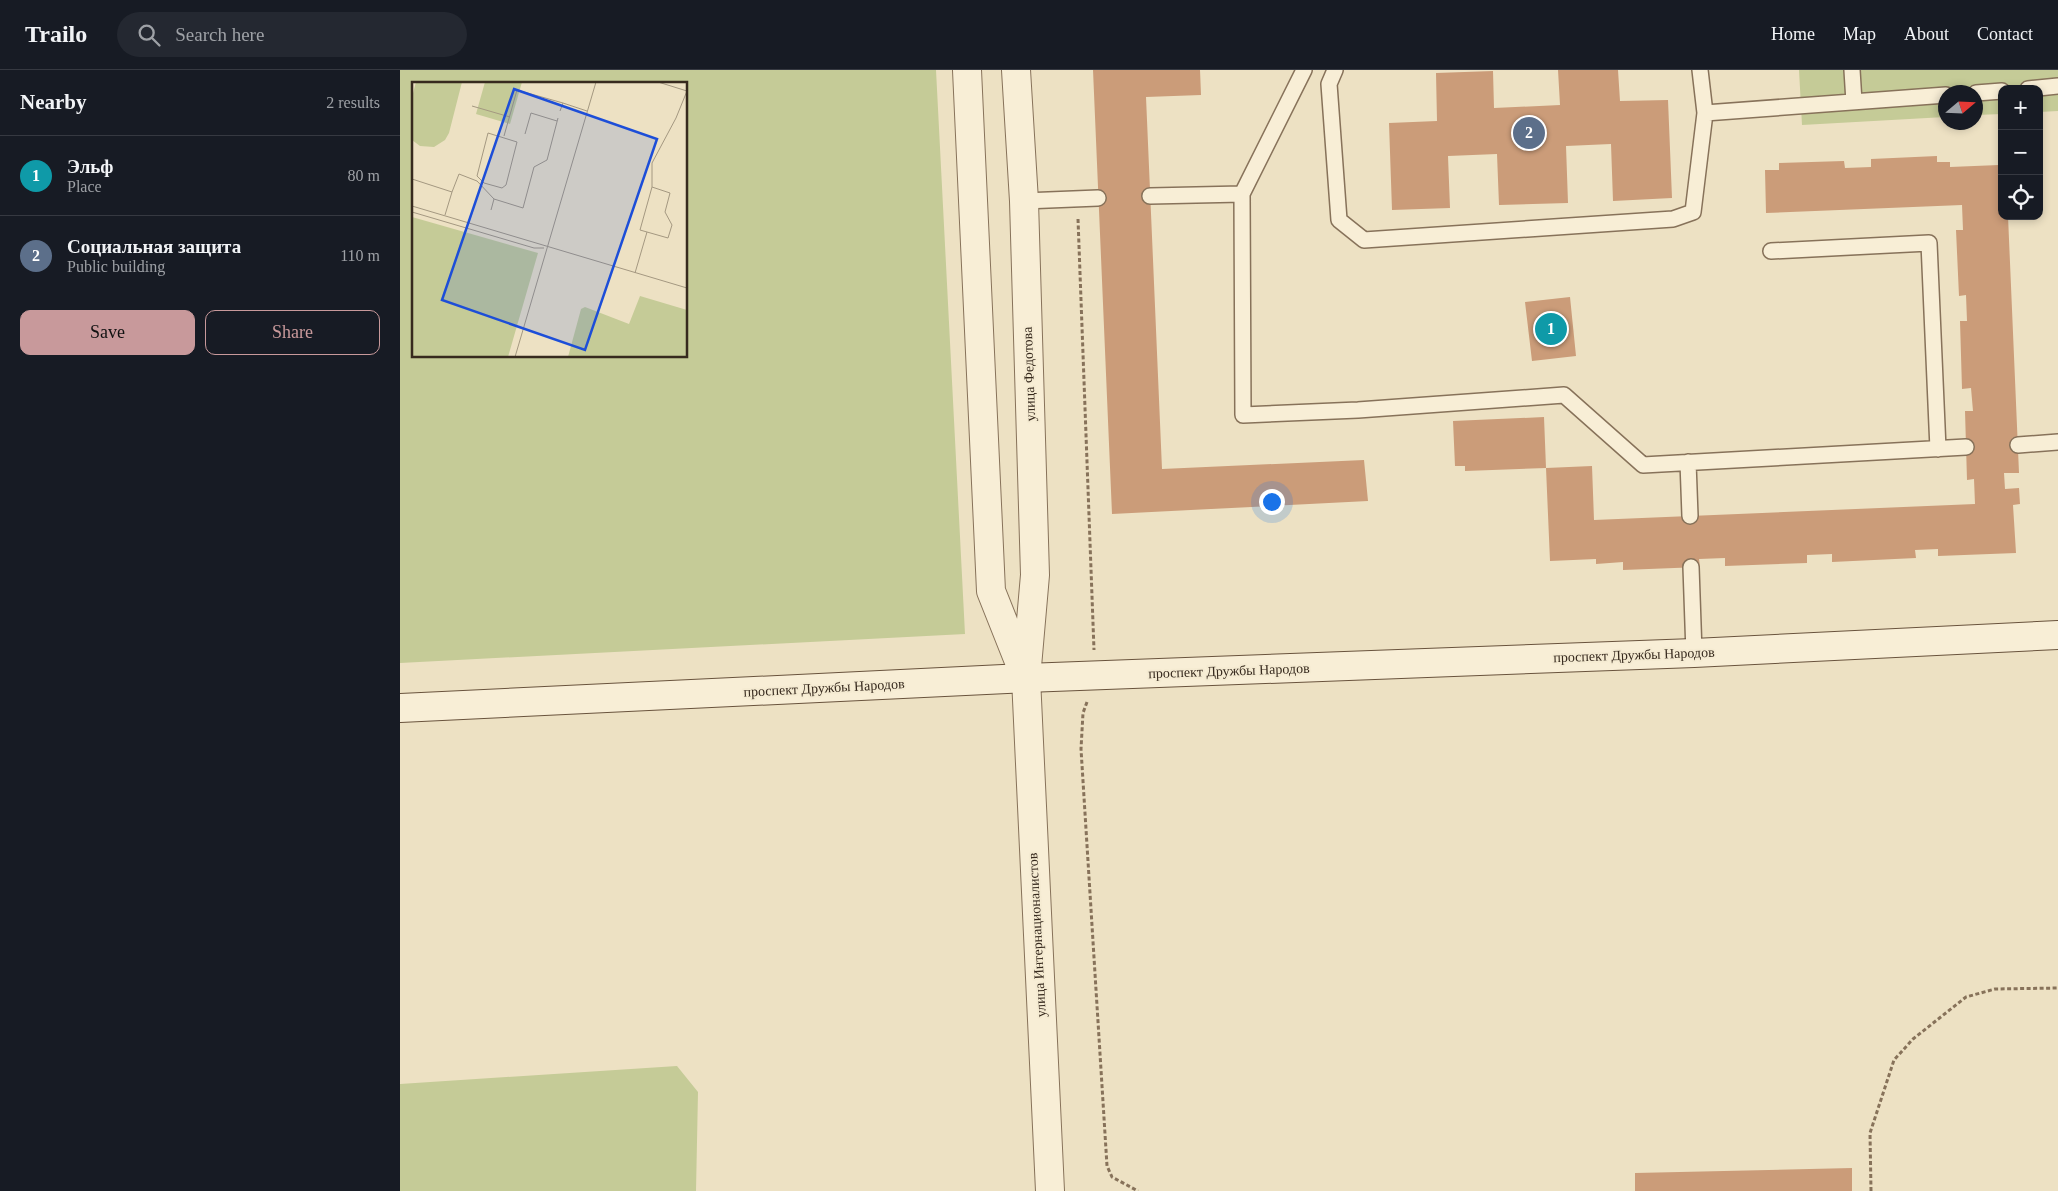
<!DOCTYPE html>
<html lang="en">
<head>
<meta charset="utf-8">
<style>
  body { margin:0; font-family:Georgia,serif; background:#242831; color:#f1f3f6 }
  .controls { position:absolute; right:15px; top:15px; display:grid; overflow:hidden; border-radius:10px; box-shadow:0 2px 8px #0003 }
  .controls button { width:45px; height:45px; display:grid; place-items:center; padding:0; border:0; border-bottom:1px solid #363941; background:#171b24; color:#f1f3f6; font:25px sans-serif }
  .compass { position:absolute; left:1538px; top:15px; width:45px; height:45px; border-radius:50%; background:#171b24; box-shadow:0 2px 8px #0003; rotate:71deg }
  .you { position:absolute; left:871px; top:431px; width:18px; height:18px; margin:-12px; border:4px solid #fff; border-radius:50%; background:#1a73e8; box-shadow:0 0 0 8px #1a73e833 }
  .badge { display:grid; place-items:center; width:32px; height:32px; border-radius:50%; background:#c8999b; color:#fff; font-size:16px; font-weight:700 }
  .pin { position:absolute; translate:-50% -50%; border:2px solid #fff; box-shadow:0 1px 5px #0006 }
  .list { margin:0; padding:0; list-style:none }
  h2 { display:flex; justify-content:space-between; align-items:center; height:65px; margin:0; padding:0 20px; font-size:21px }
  h2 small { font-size:16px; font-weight:400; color:#9ea1a6 }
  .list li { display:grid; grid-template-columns:32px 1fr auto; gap:15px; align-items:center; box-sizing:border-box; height:80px; padding:0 20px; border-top:1px solid #363941 }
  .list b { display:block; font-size:19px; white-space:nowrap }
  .list p { margin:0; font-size:16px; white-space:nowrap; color:#9ea1a6 }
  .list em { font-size:16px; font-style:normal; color:#9ea1a6 }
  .actions { display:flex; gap:10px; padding:15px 20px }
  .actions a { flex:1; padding:11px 0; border:1px solid #c8999b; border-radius:10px; text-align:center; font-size:18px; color:#c8999b }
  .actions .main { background:#c8999b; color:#111 }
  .icon { flex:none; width:28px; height:28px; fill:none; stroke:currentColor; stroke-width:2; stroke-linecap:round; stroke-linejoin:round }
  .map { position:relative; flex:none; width:1658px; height:1121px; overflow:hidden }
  header { display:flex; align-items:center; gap:30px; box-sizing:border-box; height:70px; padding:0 25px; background:#171b24; border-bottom:1px solid #363941 }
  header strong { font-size:24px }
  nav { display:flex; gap:28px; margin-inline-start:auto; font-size:18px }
  .search { width:350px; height:45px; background:#242831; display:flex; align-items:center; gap:12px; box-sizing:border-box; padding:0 18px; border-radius:28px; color:#9ea1a6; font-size:19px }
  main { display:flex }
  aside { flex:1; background:#171b24 }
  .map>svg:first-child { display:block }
  .green { fill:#c5cb97; fill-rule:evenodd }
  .building { fill:#cb9c79 }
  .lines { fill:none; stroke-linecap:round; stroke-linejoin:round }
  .service-casing { stroke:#87725a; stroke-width:18 }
  .tertiary-casing { stroke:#87725a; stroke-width:30 }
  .secondary-casing { stroke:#69533d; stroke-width:30 }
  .path { stroke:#87725a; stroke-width:3; stroke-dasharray:4 2.5; stroke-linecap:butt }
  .service { stroke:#f8eed6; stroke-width:15 }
  .tertiary { stroke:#f8eed6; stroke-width:28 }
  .secondary { stroke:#f8eed6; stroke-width:28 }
  .labels { text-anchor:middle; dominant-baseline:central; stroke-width:4; stroke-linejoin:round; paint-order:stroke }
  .street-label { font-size:14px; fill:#372a1e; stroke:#f5ebd2 }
  .inset-road { fill:none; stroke:#a49881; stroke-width:1 }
  .view { fill:#1d4ed8; fill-opacity:0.15; stroke:#1d4ed8; stroke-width:2.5 }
  .inset-edge { fill:none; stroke:#372a1e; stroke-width:2.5 }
</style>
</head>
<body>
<header>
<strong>Trailo</strong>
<div class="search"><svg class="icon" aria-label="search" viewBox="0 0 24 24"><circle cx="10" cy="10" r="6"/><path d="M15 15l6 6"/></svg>Search here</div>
<nav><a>Home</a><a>Map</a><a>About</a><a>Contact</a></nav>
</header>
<main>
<aside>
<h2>Nearby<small>2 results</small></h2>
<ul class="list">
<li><span class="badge" style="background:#0f9aa8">1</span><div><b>Эльф</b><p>Place</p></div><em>80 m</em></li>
<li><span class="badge" style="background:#5c6f8a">2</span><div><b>Социальная защита</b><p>Public building</p></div><em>110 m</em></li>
</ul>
<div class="actions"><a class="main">Save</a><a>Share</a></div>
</aside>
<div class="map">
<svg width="1658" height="1121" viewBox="0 0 1658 1121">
  <rect width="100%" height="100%" fill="#ede1c3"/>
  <path class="green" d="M0 0H536L565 564 0 593ZM14 14H286V286H14Z
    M1399 0H1658V41L1639 42V19H1602V44L1576 45V22H1546L1545 47 1402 55Z
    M277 996 298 1022 296 1121H0V1014Z"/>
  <path class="building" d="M693 0H800L801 25 746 27 762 399 964 390 968 431 712 444Z
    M1158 0H1218L1220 31 1268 30 1272 128 1213 131 1211 74 1166 76 1168 133 1099 135 1097 84 1048 86 1050 138 992 140 989 53 1037 51 1036 3 1093 1 1094 38 1160 35Z
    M1537 86V92H1550V97L1599 95 1601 144 1602 146H1608L1619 403H1604L1605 419 1619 418 1620 434 1613 435 1616 483 1538 486V479L1515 480 1516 488 1432 492V484L1407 485V493L1325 496V488L1299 489 1300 497 1223 500V492L1196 494V489L1150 491 1146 398 1192 396 1194 450 1575 434 1574 409 1567 410 1565 341H1573L1571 318 1562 319 1560 251H1567L1566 225 1559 226 1556 160H1563L1562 135 1366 143 1365 100H1379V93L1444 91 1445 98 1471 97V89Z
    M1170 227 1176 286 1132 291 1125 232Z
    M1144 347 1146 398 1065 401V396H1055L1053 351Z
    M1452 1098V1121H1235V1103Z"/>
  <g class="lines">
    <defs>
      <path id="service" d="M935 0 929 14 939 150 964 170 1273 149 1293 142 1305 43 1300 0
        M1452 0 1454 32
        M1628 19 1658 16
        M1576 23 1602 21
        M1305 43 1546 25
        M842 124 904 0
        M750 126 842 124 843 345 958 340 1164 325 1243 395 1566 377
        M624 131 698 128
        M1371 181 1529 173 1538 379
        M1618 375 1658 372
        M1288 392 1290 446
        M1291 497 1294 583"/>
      <path id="tertiary" d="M567 0 591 521 624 604
        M616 0 624 131 635 505 626 608 650 1121"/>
      <path id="secondary" d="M0 638 626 608 1294 583 1658 565"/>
    </defs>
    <use href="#service" class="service-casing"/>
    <use href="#tertiary" class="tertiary-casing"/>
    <use href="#secondary" class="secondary-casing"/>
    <path class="path" d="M678 149 694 580
      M687 632 683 643 681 679 707 1096 712 1107 738 1121
      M1471 1121 1470 1063 1494 990 1513 969 1566 927 1595 919 1658 918"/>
    <use href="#service" class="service"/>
    <use href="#tertiary" class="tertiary"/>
    <use href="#secondary" class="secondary"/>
  </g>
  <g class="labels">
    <g class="street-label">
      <text transform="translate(629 304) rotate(-92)">улица Федотова</text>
      <text transform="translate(1234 585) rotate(-2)">проспект Дружбы Народов</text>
      <text transform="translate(829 601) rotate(-2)">проспект Дружбы Народов</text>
      <text transform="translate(424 618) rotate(-3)">проспект Дружбы Народов</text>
      <text transform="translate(637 865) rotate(-93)">улица Интернационалистов</text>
    </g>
  </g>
  <g transform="translate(12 12)">
    <rect width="275" height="275" fill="#ede1c3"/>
    <path d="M4 0H50L37 51 33 58 22 65 8 64 0 58V15ZM73 0H110L98 42 64 32ZM0 135 126 171 96 275H0ZM228 214 275 228V275H156L169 227 173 225 217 242Z" fill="#c5cb97"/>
    <path class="inset-road" d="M60 24 98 35M148 29 151 21 175 29M76 51 105 60 94 103 90 106 72 101 65 94ZM113 52 119 31 145 39M92 54 105 8 151 21M0 97 40 110 47 92 65 99 82 117M240 105V81L264 36 275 9 246 0M0 124 275 206M79 128 82 117 111 126 122 85 135 78 146 36M0 130 122 166H132M33 133 40 110M223 191 235 150 256 156 260 143 253 130 258 111 240 105 228 148 235 150M103 275 184 0"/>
    <path class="view" d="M102 7 245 57 173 268 30 218Z"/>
    <rect width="275" height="275" class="inset-edge"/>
  </g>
</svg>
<div class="controls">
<button>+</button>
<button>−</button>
<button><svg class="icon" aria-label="locate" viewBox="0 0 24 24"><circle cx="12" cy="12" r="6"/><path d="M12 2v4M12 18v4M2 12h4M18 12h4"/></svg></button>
</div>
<svg class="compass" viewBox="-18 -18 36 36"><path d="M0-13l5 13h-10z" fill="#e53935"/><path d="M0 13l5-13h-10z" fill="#9ea1a6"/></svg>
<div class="you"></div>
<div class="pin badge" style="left:1151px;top:259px;background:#0f9aa8">1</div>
<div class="pin badge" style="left:1129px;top:63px;background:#5c6f8a">2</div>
</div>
</main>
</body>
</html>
